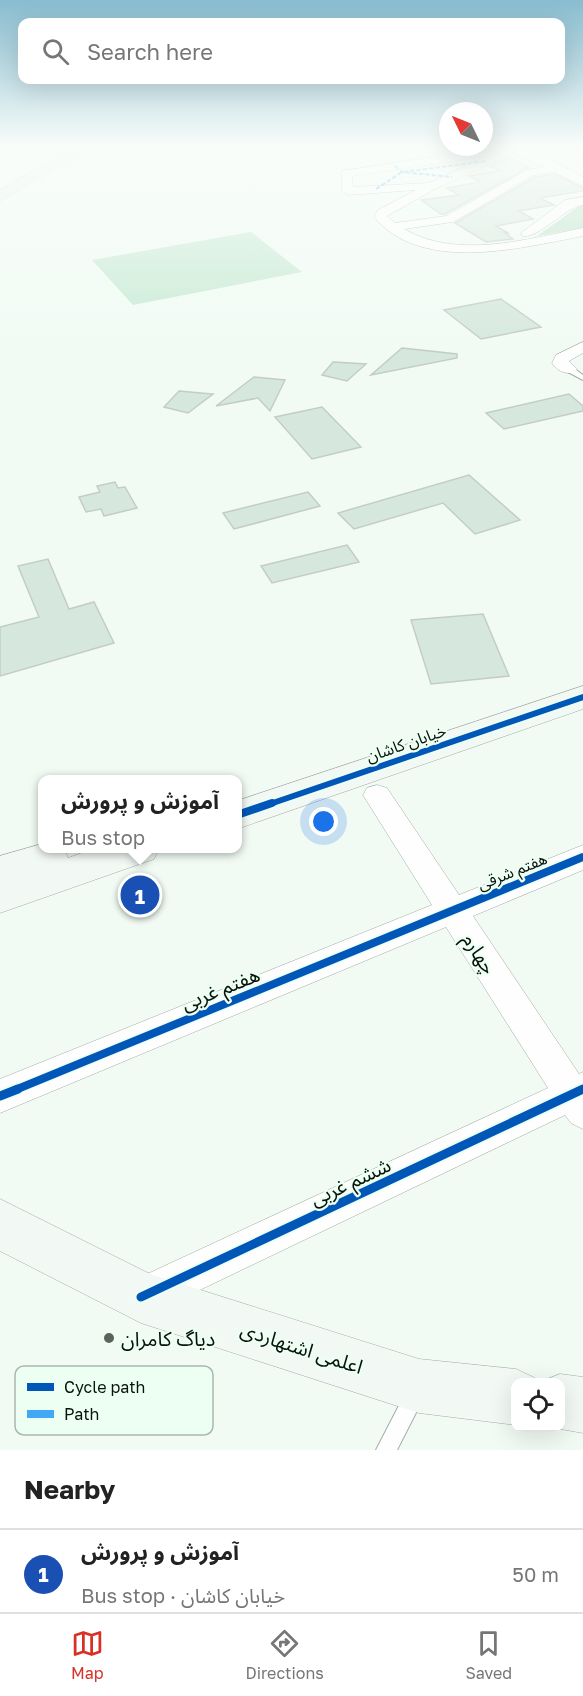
<!DOCTYPE html>
<html lang="en">
<head>
<meta charset="utf-8">
<style>
  body { margin:0; font-family:"Golos Text","Noto Sans Arabic",sans-serif; background:#f2f2f2; color:#222 }
  .controls { position:absolute; right:18px; bottom:18px; display:grid; overflow:hidden; border-radius:12px; box-shadow:0 6px 24px #0002 }
  .controls button { width:54px; height:54px; display:grid; place-items:center; padding:0; border:0; border-bottom:2px solid #e0e0e0; background:#fff; color:#222; font:30px sans-serif }
  .compass { position:absolute; left:439px; top:102px; width:54px; height:54px; border-radius:50%; background:#fff; box-shadow:0 6px 24px #0002; rotate:313deg }
  .you { position:absolute; left:324px; top:822px; width:21px; height:21px; margin:-15px; border:4px solid #fff; border-radius:50%; background:#1a73e8; box-shadow:0 0 0 9px #1a73e833 }
  .badge { display:grid; place-items:center; width:39px; height:39px; border-radius:50%; background:#d93025; color:#fff; font-size:20px; font-weight:700 }
  .pin { position:absolute; translate:-50% -50%; border:3px solid #fff; box-shadow:0 2px 6px #0006 }
  .popup { position:absolute; left:38px; top:775px; width:204px; height:78px; box-sizing:border-box; display:grid; place-content:center; border-radius:12px; background:#fff; filter:drop-shadow(0 2px 4px #0005); font-size:20px; white-space:nowrap; color:#767676 }
  .popup b { font-size:22px; color:#222 }
  .popup::after { content:''; position:absolute; left:50%; top:100%; margin-left:-12px; border:12px solid transparent; border-top-color:#fff }
  .list { margin:0; padding:0; list-style:none }
  h2 { display:flex; justify-content:space-between; align-items:center; height:78px; margin:0; padding:0 24px; font-size:26px }
  h2 small { font-size:20px; font-weight:400; color:#767676 }
  .list li { display:grid; grid-template-columns:39px 1fr auto; gap:18px; align-items:center; box-sizing:border-box; height:84px; padding:0 24px; border-top:2px solid #e0e0e0 }
  .list b { display:block; font-size:22px; white-space:nowrap }
  .list p { margin:0; font-size:20px; white-space:nowrap; color:#767676 }
  .list em { font-size:20px; font-style:normal; color:#767676 }
  .icon { flex:none; width:33px; height:33px; fill:none; stroke:currentColor; stroke-width:2; stroke-linecap:round; stroke-linejoin:round }
  .map { position:relative; flex:none; width:583px; height:1450px; overflow:hidden }
  .search { position:absolute; background:#fff; box-shadow:0 6px 24px #0002; left:18px; right:18px; top:18px; height:66px; display:flex; align-items:center; gap:15px; box-sizing:border-box; padding:0 21px; border-radius:12px; color:#767676; font-size:22px }
  .sheet { height:162px; background:#fff }
  nav { display:flex; justify-content:space-around; align-items:center; box-sizing:border-box; height:84px; border-top:2px solid #e0e0e0; background:#fff; font-size:16px; color:#767676 }
  nav a { display:grid; justify-items:center; gap:3px }
  nav .on { color:#d93025 }
  .map>svg:first-child { display:block }
  .green { fill:#c8ead4 }
  .forest { fill:#b8e1c7 }
  .building { fill:#d6e8dd; stroke:#c3cdc6; stroke-width:1.5 }
  .lines { fill:none; stroke-linecap:round; stroke-linejoin:round }
  .lane-casing { stroke:#a4ada7; stroke-width:2 }
  .street-casing { stroke:#a4ada7; stroke-width:1 }
  .secondary-casing { stroke:#a4ada7; stroke-width:1 }
  .primary-casing { stroke:#d2d8d4; stroke-width:1 }
  .lane { fill:#fdfefd; fill-rule:evenodd }
  .street { fill:#fdfefd; fill-rule:evenodd }
  .secondary { fill:#f2f8f4; fill-rule:evenodd }
  .primary { fill:#e6f1eb; fill-rule:evenodd }
  .quiet { stroke:#3fa9f5; stroke-width:2; stroke-dasharray:4.5 2; stroke-linecap:butt }
  .cycleway-far2-casing { stroke:#edfff3; stroke-width:10 }
  .cycleway-far1-casing { stroke:#edfff3; stroke-width:11 }
  .cycleway-casing { stroke:#edfff3; stroke-width:13 }
  .cycleway-far2 { stroke:#0057b8; stroke-width:6 }
  .cycleway-far1 { stroke:#0057b8; stroke-width:8 }
  .cycleway { stroke:#0057b8; stroke-width:9 }
  .poi-dot { fill:#5a645d; stroke:#edfff3; stroke-width:2 }
  .labels { text-anchor:middle; dominant-baseline:central; stroke-width:4.5; stroke-linejoin:round; paint-order:stroke }
  .street-label { font-size:16px; fill:#08130c; stroke:#edfff3 }
  .near-street-label { font-size:20px; fill:#08130c; stroke:#edfff3 }
  .near-poi-label { font-size:20px; fill:#08130c; stroke:#edfff3; text-anchor:start }
  .key { fill:#edfff3; stroke:#a8b8ae; stroke-width:1.5 }
  .key-label { font-size:16px; fill:#08130c }
</style>
</head>
<body>
<div class="map">
<svg width="583" height="1450" viewBox="0 0 583 1450">
  <rect width="100%" height="100%" fill="#f1fbf4"/>
  <path class="green" d="M251 232 302 272 133 305 92 260Z"/>
  <path class="forest" d="M583 205V228L537 236 579 206Z"/>
  <path class="building" d="M508 157 529 167 445 214H441L421 200 459 195 447 188 480 182 469 176 501 171 490 166Z
    M554 174 583 188V191L540 198 554 205 519 211 533 219 496 226 508 233H505L513 239 486 242 455 223 535 177Z
    M501 299 541 327 481 339 444 310Z
    M402 348 457 354V358L371 375Z
    M333 362 366 364 347 381 322 375Z
    M254 377 285 380 270 411 258 398 216 406Z
    M179 391 213 394 188 413 164 407Z
    M569 394 583 406V411L504 429 486 413Z
    M322 407 361 447 312 459 275 417Z
    M469 475 520 520 475 534 443 503 354 529 338 513Z
    M115 482 118 488 125 487 137 508 104 516 101 509 86 512 79 497 100 492 97 486Z
    M308 492 320 506 234 529 223 513Z
    M347 545 359 562 272 583 261 566Z
    M48 559 69 609 94 602 114 643 0 676V627L39 617 18 566Z
    M483 614 509 676 431 684 411 620Z"/>
  <g class="lines">
    <defs>
      <path id="lane" d="M566 367H572L583 375V380L566 371Z
        M415 1385 422 1388 425 1395 397 1450H376L408 1388Z"/>
      <path id="street" d="M506 146C533 146 560 166 583 177V186L554 172 534 175 453 222 404 229C457 260 527 239 583 228V236C520 248 422 274 374 217L378 210 416 190 348 195 342 191V171ZM512 153 544 167 527 170 446 216 395 223 387 216 437 188ZM488 156 429 183 353 187 352 176Z
        M583 197V205C563 208 539 239 522 236L521 233 565 200Z
        M583 342V353L569 361 577 369 575 372C566 375 557 371 552 363L556 355Z
        M377 785 387 788 459 895 583 845V870L473 916 579 1074 583 1072V1129L571 1123 565 1115 158 1310 144 1316 130 1310 124 1296 130 1282 548 1088 446 927 0 1113V1079L432 905 363 795 367 788Z"/>
      <path id="secondary" d="M583 686V709L237 829V801Z
        M42 844V848H64L68 858 95 848H159L154 859 0 913V856Z
        M0 1199 150 1274 419 1359 516 1369 535 1378 538 1382H516V1425L419 1413 141 1323 0 1251Z
        M560 1374 583 1377V1433L555 1428H560V1382H540Z"/>
      <path id="primary" d="M77 146H95L0 201V190Z"/>
    </defs>
    <use href="#lane" class="lane-casing"/>
    <use href="#street" class="street-casing"/>
    <use href="#secondary" class="secondary-casing"/>
    <use href="#primary" class="primary-casing"/>
    <use href="#lane" class="lane"/>
    <use href="#street" class="street"/>
    <use href="#secondary" class="secondary"/>
    <use href="#primary" class="primary"/>
    <path class="quiet" d="M395 166 402 172 452 177
      M376 189 402 172 487 161"/>
    <defs>
      <path id="cycleway-far2" d="M267 805 583 697"/>
      <path id="cycleway-far1" d="M237 815 272 803
        M15 1090 583 857
        M581 1090 583 1089"/>
      <path id="cycleway" d="M0 1096 18 1089
        M141 1297 583 1089"/>
    </defs>
    <use href="#cycleway-far2" class="cycleway-far2-casing"/>
    <use href="#cycleway-far1" class="cycleway-far1-casing"/>
    <use href="#cycleway" class="cycleway-casing"/>
    <use href="#cycleway-far2" class="cycleway-far2"/>
    <use href="#cycleway-far1" class="cycleway-far1"/>
    <use href="#cycleway" class="cycleway"/>
  </g>
  <linearGradient id="sky" x2="0" y2="1"><stop stop-color="#88bccf"/><stop offset="0.42" stop-color="#f9fdfa"/><stop offset="1" stop-color="#f9fdfa" stop-opacity="0"/></linearGradient>
  <rect width="583" height="349" fill="url(#sky)"/>
  <circle class="poi-dot" cx="109" cy="1338" r="6"/>
  <g class="labels">
    <g class="street-label">
      <text transform="translate(406 743) rotate(-19)">خیابان کاشان</text>
      <text transform="translate(512 871) rotate(-22)">هفتم شرقی</text>
    </g>
    <g class="near-street-label">
      <text transform="translate(480 953) rotate(57)">چهارم</text>
      <text transform="translate(220 988) rotate(-22)">هفتم غربی</text>
      <text transform="translate(350 1181) rotate(-25)">ششم غربی</text>
      <text transform="translate(302 1347) rotate(18)">اعلمی اشتهاردی</text>
    </g>
    <g class="near-poi-label">
      <text x="121" y="1338">دیاگ کامران</text>
    </g>
  </g>
  <rect x="15" y="1366" width="198" height="69" rx="9" class="key"/>
  <rect x="27" y="1383" width="27" height="8" fill="#0057b8"/>
  <rect x="27" y="1410" width="27" height="8" fill="#3fa9f5"/>
  <g class="key-label">
    <text x="64" y="1393">Cycle path</text>
    <text x="64" y="1420">Path</text>
  </g>
</svg>
<div class="controls">
<button><svg class="icon" aria-label="locate" viewBox="0 0 24 24"><circle cx="12" cy="12" r="6"/><path d="M12 2v4M12 18v4M2 12h4M18 12h4"/></svg></button>
</div>
<svg class="compass" viewBox="-18 -18 36 36"><path d="M0-13l5 13h-10z" fill="#e53935"/><path d="M0 13l5-13h-10z" fill="#767676"/></svg>
<div class="you"></div>
<div class="pin badge" style="left:140px;top:895px;background:#1a4fb4">1</div>
<div class="popup"><b>آموزش و پرورش</b>Bus stop</div>
<div class="search"><svg class="icon" aria-label="search" viewBox="0 0 24 24"><circle cx="10" cy="10" r="6"/><path d="M15 15l6 6"/></svg>Search here</div>
</div>
<section class="sheet">
<h2>Nearby<small></small></h2>
<ul class="list">
<li><span class="badge" style="background:#1a4fb4">1</span><div><b>آموزش و پرورش</b><p>Bus stop · خیابان کاشان</p></div><em>50 m</em></li>
</ul>
</section>
<nav>
<a class="on"><svg class="icon" aria-label="map" viewBox="0 0 24 24"><path d="M3 6l6-2 6 2 6-2v14l-6 2-6-2-6 2zM9 4v14M15 6v14"/></svg>Map</a>
<a><svg class="icon" aria-label="directions" viewBox="0 0 24 24"><path d="M12 3l9 9-9 9-9-9zM9 14v-3h6M13 9l2 2-2 2"/></svg>Directions</a>
<a><svg class="icon" aria-label="saved" viewBox="0 0 24 24"><path d="M7 4h10v16l-5-4-5 4z"/></svg>Saved</a>
</nav>
</body>
</html>
